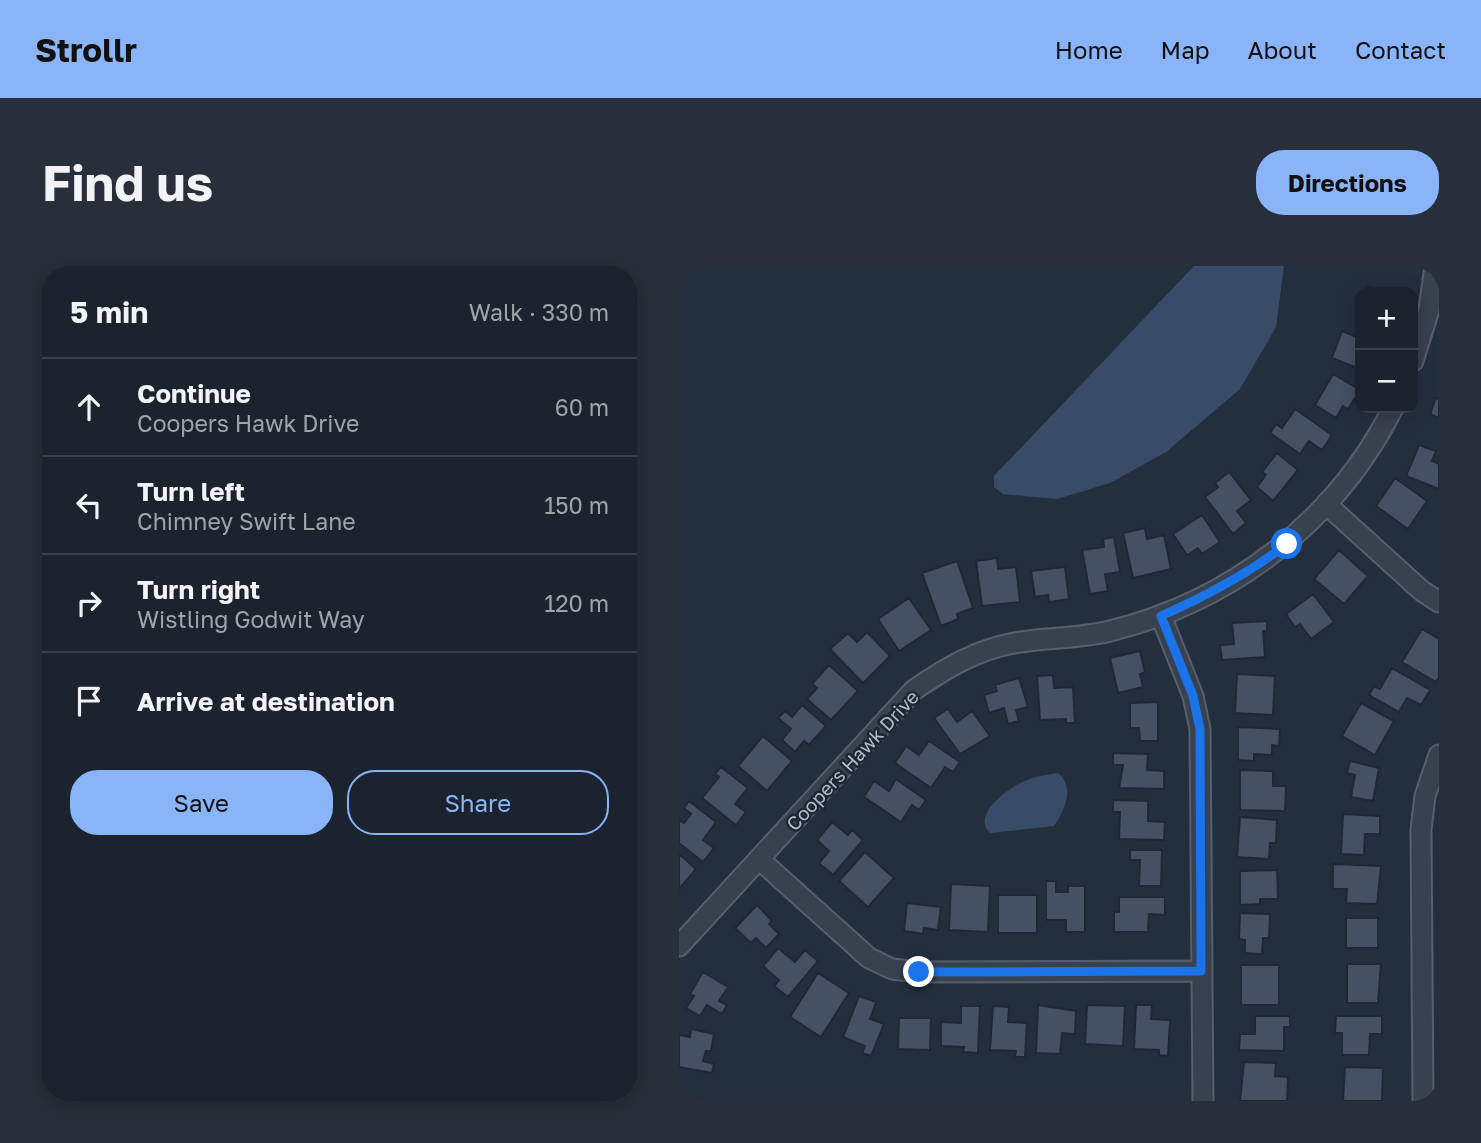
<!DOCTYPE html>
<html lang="en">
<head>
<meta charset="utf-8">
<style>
  body { margin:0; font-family:"Golos Text",sans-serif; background:#282f3a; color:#f1f3f6 }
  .controls { position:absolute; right:21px; top:21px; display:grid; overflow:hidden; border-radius:14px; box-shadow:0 4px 18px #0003 }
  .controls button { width:63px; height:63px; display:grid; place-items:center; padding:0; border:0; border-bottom:2px solid #39404a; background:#1b232e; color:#f1f3f6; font:35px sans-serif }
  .stop { position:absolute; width:21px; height:21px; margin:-16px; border:5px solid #1a73e8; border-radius:50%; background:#fff }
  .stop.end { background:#1a73e8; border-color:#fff; box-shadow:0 2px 7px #0008 }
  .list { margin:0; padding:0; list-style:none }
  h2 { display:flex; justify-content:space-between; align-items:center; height:91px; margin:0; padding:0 28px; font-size:30px }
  h2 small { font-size:23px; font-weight:400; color:#a0a4aa }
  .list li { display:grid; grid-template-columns:46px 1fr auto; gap:21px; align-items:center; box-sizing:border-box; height:98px; padding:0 28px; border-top:2px solid #39404a }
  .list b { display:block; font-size:26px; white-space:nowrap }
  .list p { margin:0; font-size:23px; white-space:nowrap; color:#a0a4aa }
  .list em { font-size:23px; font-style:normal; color:#a0a4aa }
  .actions { display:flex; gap:14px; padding:21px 28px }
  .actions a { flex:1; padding:16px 0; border:2px solid #8ab4f8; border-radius:28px; text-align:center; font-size:24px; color:#8ab4f8 }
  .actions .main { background:#8ab4f8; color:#111 }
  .icon { flex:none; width:38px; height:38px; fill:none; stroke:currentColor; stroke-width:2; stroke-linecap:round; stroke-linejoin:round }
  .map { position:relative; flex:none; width:760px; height:835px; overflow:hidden; border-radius:28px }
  header { display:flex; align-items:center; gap:42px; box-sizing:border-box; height:98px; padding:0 35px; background:#8ab4f8; color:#111 }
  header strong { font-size:33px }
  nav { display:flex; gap:38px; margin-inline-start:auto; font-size:24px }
  .intro { display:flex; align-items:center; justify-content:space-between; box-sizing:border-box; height:168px; padding:0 42px }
  h1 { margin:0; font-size:49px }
  .button { padding:18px 32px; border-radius:28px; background:#8ab4f8; color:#111; font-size:24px; font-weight:700 }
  main { display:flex; gap:42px; padding:0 42px }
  aside { flex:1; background:#1b232e; border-radius:28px; box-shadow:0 4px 18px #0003 }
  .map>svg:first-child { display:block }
  .water { fill:#394c67 }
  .building { fill:#455162; stroke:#1f2835; stroke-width:2 }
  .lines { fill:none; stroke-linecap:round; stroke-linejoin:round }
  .minor-casing { stroke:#565f6c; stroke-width:23 }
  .minor { stroke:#38414e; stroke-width:19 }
  .route { stroke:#1a73e8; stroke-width:9 }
  .labels { text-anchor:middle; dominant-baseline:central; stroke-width:5; stroke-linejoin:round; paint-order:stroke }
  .street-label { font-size:19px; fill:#b4bcc9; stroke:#1d2633 }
</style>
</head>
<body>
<header>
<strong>Strollr</strong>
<nav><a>Home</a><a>Map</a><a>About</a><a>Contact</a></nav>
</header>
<div class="intro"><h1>Find us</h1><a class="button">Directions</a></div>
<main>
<aside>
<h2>5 min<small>Walk · 330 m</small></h2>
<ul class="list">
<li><svg class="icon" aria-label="ahead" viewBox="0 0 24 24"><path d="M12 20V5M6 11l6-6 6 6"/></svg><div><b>Continue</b><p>Coopers Hawk Drive</p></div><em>60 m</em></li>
<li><svg class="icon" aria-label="left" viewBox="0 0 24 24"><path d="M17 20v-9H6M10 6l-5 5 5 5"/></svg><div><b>Turn left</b><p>Chimney Swift Lane</p></div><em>150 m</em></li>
<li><svg class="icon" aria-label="right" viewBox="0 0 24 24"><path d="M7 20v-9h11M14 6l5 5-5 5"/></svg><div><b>Turn right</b><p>Wistling Godwit Way</p></div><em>120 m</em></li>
<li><svg class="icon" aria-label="arrive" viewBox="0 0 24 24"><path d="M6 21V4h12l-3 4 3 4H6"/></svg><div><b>Arrive at destination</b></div></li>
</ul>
<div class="actions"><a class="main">Save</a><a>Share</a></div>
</aside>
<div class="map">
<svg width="760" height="835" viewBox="0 0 760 835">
  <rect width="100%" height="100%" fill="#242f3e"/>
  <path class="water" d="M515 0H605L597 61 561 123 487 186 431 217 378 233 324 228 315 221V210Z
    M379 507C396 522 386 544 375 560L311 567C292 550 329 521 346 515 356 510 368 509 379 507Z"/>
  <path class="building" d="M689 20 711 25V26H687Z
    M663 65 680 72 681 70V103L653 92Z
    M654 108 681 124 669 143 664 140 657 152 636 139Z
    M757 132 760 133V152L751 148Z
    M616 143 653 169 643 184 630 175 621 188 591 167 597 158 603 162Z
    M740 179 757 185 753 195 760 198V223L727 210Z
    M598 187 619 204 594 235 578 221 587 209 583 206Z
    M550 206 572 234 558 245 567 257 554 268 526 231 539 221 536 217Z
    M716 212 748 235 729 263 697 240Z
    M523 249 541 276 523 288 519 282 508 289 494 268Z
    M466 262 468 273 485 269 492 303 454 312 444 267Z
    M435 271 441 306 426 308 429 325 411 328 403 284 425 281 424 273Z
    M660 284 689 310 665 338 635 313Z
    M318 292 319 303 337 301 341 336 303 340 297 295Z
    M278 295 294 342 278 348 279 353 262 360 243 307Z
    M386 301 390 333 370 336 369 329 356 331 352 305Z
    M634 328 655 356 632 373 621 358 616 361 607 348Z
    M230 332 252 364 220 385 199 353Z
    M588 355V365H584L586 391 543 394 541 379 555 378 553 357Z
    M743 363 760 373V411L757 416 723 396Z
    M188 366 211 390 184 417 151 383 169 367 178 376Z
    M461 385 466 406 461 408 464 421 439 427 431 392Z
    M150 399 179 425 152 454 128 433 138 422 133 418Z
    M713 402 751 424 742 439 728 432 720 446 690 429 695 420 701 423Z
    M558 408 596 410 594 449 556 447Z
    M374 409 375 422 394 421 396 457H387V453L361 454 358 410Z
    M340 412 349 441 337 444 340 455 329 458 325 442 310 447 305 429 318 425 316 419Z
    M479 436V475H461L460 462H451V437Z
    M682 437 715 455 696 489 663 470Z
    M123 439 147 460 130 479 125 475 116 486 103 474 112 463 99 452 106 445 113 451Z
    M269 443 278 456 293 445 311 470 281 488 255 452Z
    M559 461 601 463 600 480 593 479V489L575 488V495L559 494Z
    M84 470 113 495 88 525 59 500Z
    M250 475 281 496 274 506 266 501 252 522 216 497 227 480 240 489Z
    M434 487 469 488 468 504 485 505V523L440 522 444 499H434Z
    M671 495 700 502 694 535 672 531 676 509 668 507Z
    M42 501 69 522 56 538 67 546 57 559 23 532 40 511 36 508Z
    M561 504 594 505V520H607L606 545 561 544Z
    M217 513 247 534 240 544 233 539 222 556 185 531 195 515 210 525Z
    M434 534 469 535V555L486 556 485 574 440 573 441 546H434Z
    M10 535 37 556 24 574 35 582 24 596 0 577V554L5 557 12 548 5 542Z
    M664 548 701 550V568H686L685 589 662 588Z
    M561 551 598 554 597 577H591L590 593 558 591Z
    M153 556 169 569 173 564 184 574 154 609 140 597 150 585 138 574Z
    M451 584H483L482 620H460L461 594H451Z
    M186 586 215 612 189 641 160 615Z
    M0 588 17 603 0 623Z
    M654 598 702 600 698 638 667 637 668 623H654Z
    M598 604 599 633H581V638L561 639V605Z
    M367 615H377V626H389V620H406V666H387V654H367Z
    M272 618 311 620 309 666 270 664Z
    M319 629H358V667H319Z
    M440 631H486V649L470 648 469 666H435V646H440Z
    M228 637 262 641 259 664 245 662 244 668 225 665Z
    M78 639 93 655 90 658 100 668 87 682 77 672 72 677 56 662Z
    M561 647 591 648 590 672H584L583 688 566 687V674L560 673Z
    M667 652H699V682H667Z
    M99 682 116 696 126 684 139 695 109 731 95 720 100 714 84 700Z
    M668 698H702L699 737H668Z
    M562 699H600V739H562Z
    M24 706 49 721 40 735 48 739 43 748 28 739 21 750 7 742 15 730 11 728Z
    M139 707 170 727 142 771 111 751Z
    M180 730 197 736 191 753 205 758 192 790 183 787 186 780 164 771Z
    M359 739 397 745 396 768 383 767 381 788 357 787Z
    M408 739 446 740 444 780 406 778Z
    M457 739H473L472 753 491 754 489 790 480 789V784L455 783Z
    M282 740H301L299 787 284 786 285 781 262 780V756L282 757Z
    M314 740 330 741 329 756 348 757 346 791H336L337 785 311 784Z
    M576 750H611V761H605V785L560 784 561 768H576Z
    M657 750H703V768H691L690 789H663V767H656Z
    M220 752H252L251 784 219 783Z
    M12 763 35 768 32 785H27L24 795 35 798 33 807 0 801V769L11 771Z
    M565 796 597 797 596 810 609 811 608 835H561Z
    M666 801 704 802 703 835H664Z"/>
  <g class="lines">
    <defs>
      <path id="minor" d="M734 95 750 44 756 0
        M647 238 743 325 760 336
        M482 350 514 430 521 463 524 835
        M81 594 190 692 213 703 240 706 522 705
        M0 680 235 424C267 402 297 384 335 377 367 371 399 373 431 365 553 335 657 255 714 142
        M744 835 742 564 746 530 760 489"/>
    </defs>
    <use href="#minor" class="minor-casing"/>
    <use href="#minor" class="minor"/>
  </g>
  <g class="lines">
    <path class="route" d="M240 706 522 705 521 463 514 430 482 350C527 330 569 308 608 278"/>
  </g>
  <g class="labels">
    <g class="street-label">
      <text transform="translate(173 494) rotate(-47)">Coopers Hawk Drive</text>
    </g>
  </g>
</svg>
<div class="controls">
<button>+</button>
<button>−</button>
</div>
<div class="stop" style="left:608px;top:278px"></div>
<div class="stop end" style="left:240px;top:706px"></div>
</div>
</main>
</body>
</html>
